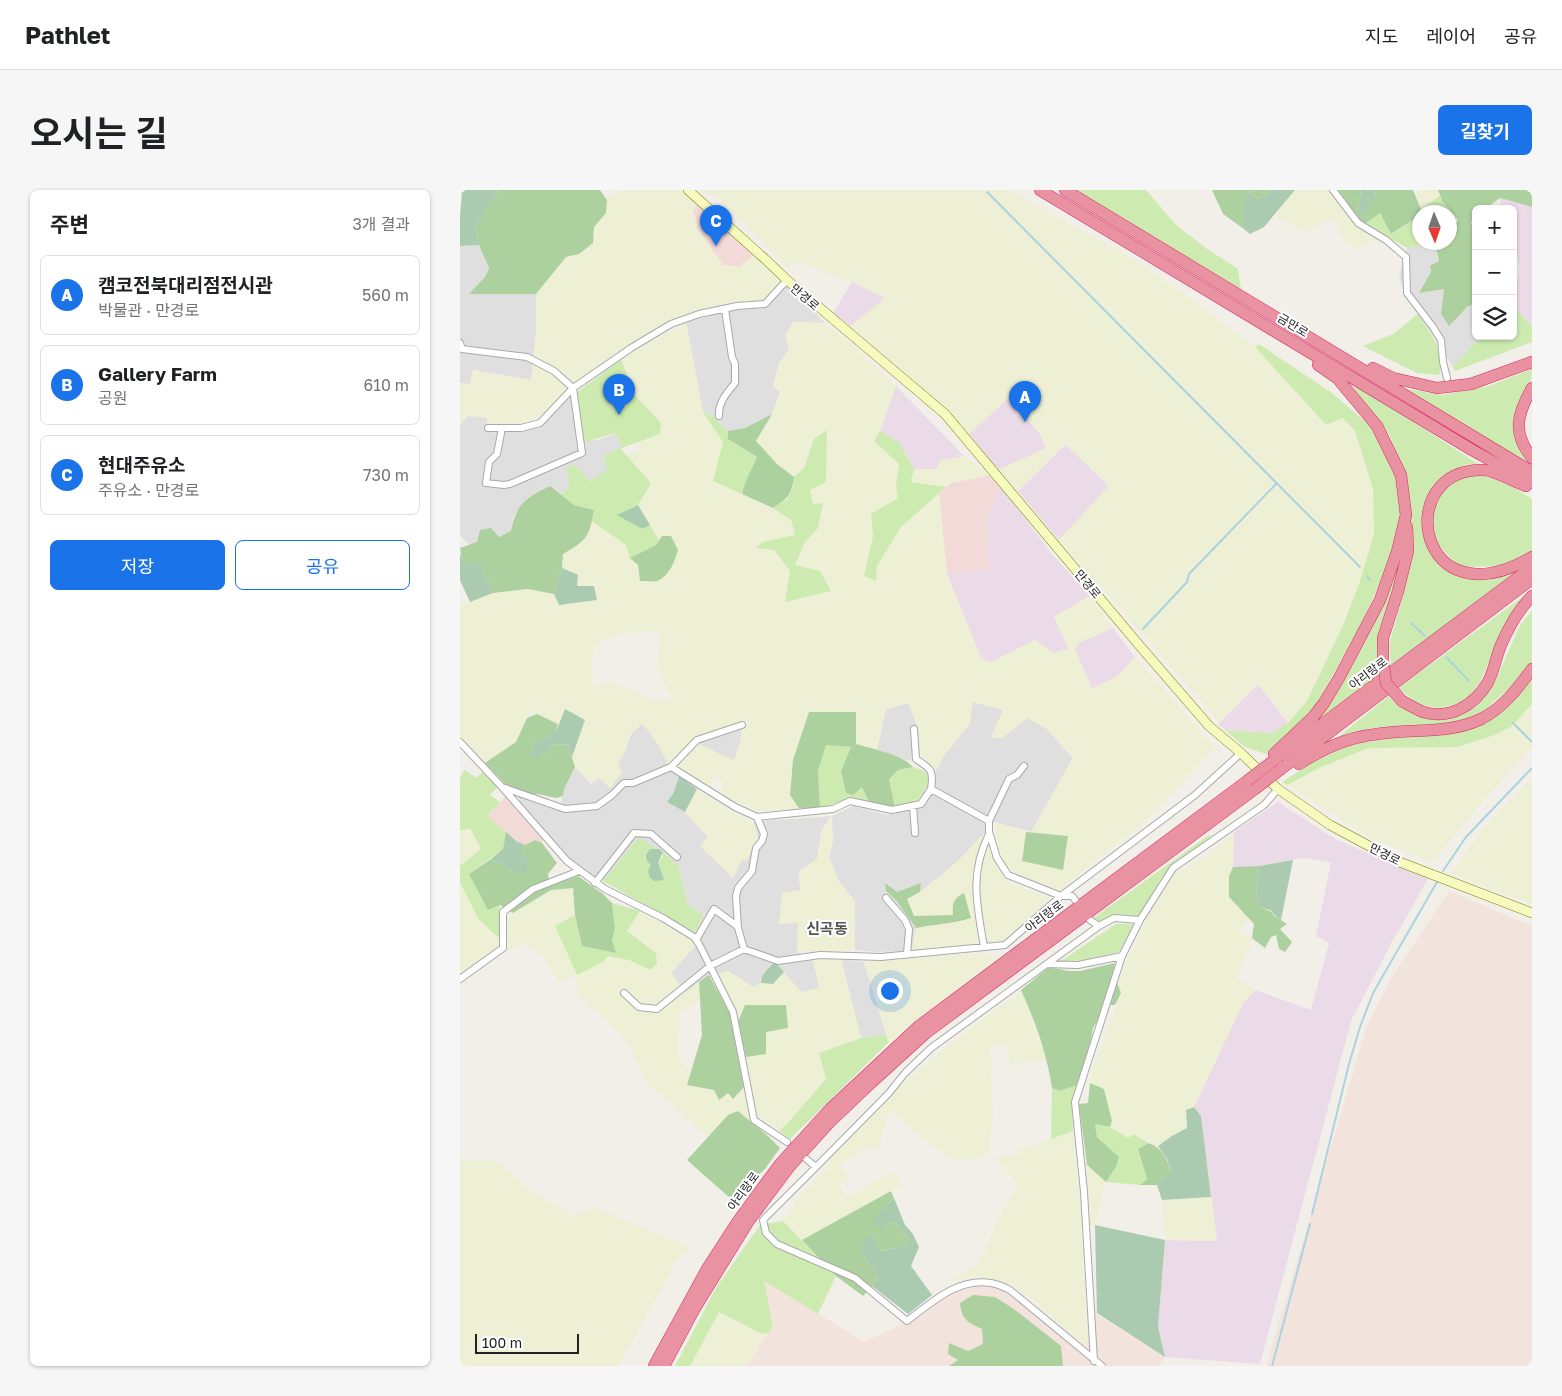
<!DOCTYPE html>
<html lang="ko">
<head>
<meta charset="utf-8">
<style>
  body { margin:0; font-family:"Golos Text","Noto Sans KR",sans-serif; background:#f6f6f6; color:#202124 }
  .controls { position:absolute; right:15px; top:15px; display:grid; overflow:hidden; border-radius:8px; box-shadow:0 1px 4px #0004 }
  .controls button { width:45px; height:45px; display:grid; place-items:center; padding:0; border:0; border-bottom:1px solid #e0e0e0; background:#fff; color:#202124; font:25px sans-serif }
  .compass { position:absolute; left:952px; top:15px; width:45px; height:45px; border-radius:50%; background:#fff; box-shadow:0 1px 4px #0004; rotate:178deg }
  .scale { position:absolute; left:15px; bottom:12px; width:104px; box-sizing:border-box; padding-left:5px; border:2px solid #222; border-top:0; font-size:14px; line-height:18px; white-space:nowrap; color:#222; -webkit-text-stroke:4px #fff; paint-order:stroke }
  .you { position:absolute; left:429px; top:800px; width:18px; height:18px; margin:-12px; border:4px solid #fff; border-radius:50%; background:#1a73e8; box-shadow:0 0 0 8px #1a73e833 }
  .badge { display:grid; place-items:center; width:32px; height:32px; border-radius:50%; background:#1a73e8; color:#fff; font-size:16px; font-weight:700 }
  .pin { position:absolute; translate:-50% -41px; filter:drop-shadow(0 1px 2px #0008) }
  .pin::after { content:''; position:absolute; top:26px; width:18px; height:15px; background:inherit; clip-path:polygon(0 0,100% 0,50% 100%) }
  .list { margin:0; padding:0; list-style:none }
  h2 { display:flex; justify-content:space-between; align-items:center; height:65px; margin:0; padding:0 20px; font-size:21px }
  h2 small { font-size:16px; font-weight:400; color:#757577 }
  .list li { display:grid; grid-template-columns:32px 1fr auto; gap:15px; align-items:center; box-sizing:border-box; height:80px; margin:0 10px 10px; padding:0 10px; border:1px solid #e0e0e0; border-radius:8px }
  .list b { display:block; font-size:19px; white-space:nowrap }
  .list p { margin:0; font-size:16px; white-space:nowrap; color:#757577 }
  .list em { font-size:16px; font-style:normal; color:#757577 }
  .actions { display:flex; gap:10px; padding:15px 20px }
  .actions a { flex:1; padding:11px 0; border:1px solid #1a73e8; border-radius:8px; text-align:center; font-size:18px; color:#1a73e8 }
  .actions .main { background:#1a73e8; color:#fff }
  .icon { flex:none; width:28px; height:28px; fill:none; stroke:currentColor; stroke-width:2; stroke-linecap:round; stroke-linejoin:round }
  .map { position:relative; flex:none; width:1072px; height:1176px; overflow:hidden; border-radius:8px }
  header { display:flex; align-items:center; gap:30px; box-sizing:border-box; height:70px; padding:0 25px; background:#fff; border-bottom:1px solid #e0e0e0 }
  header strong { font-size:24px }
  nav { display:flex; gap:28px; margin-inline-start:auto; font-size:18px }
  .intro { display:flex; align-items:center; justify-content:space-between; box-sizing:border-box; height:120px; padding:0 30px }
  h1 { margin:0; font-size:35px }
  .button { padding:12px 22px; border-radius:8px; background:#1a73e8; color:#fff; font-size:18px; font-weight:700 }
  main { display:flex; gap:30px; padding:0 30px }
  aside { flex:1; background:#fff; border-radius:8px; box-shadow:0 1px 4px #0004 }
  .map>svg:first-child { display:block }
  .residential { fill:#e0dfdf }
  .commercial { fill:#f2dad9 }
  .industrial { fill:#ebdbe8 }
  .military { fill:#f3e3dd }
  .farmland { fill:#eef0d5; fill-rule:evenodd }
  .grass { fill:#cdebb0 }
  .forest { fill:#add19e }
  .cemetery { fill:#aacbaf }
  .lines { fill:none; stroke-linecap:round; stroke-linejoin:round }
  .stream { stroke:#aad3df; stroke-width:2 }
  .street-casing { stroke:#a9a9a9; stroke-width:8 }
  .secondary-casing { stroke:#707d05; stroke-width:10 }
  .highway-casing { stroke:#dc2a67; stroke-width:12 }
  .street { stroke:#fff; stroke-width:6 }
  .secondary { stroke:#f7fabf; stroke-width:9 }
  .highway { stroke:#e892a2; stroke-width:11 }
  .highway-bridge-casing { stroke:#dc2a67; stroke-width:12; stroke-linecap:butt }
  .highway-bridge { stroke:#e892a2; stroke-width:11 }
  .labels { text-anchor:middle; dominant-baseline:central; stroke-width:4; stroke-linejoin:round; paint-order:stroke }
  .street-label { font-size:12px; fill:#222; stroke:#fff }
  .quarter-label { font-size:15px; font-weight:bold; fill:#555; stroke:#fff }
</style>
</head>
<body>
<header>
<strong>Pathlet</strong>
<nav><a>지도</a><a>레이어</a><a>공유</a></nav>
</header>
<div class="intro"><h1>오시는 길</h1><a class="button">길찾기</a></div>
<main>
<aside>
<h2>주변<small>3개 결과</small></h2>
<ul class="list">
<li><span class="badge">A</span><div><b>캠코전북대리점전시관</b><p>박물관 · 만경로</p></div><em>560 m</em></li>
<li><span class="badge">B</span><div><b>Gallery Farm</b><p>공원</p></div><em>610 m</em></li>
<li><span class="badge">C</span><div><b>현대주유소</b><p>주유소 · 만경로</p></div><em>730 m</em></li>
</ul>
<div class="actions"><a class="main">저장</a><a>공유</a></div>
</aside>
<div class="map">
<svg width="1072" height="1176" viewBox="0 0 1072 1176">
  <rect width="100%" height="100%" fill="#f2efe9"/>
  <path class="residential" d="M975 53 984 99 983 110 988 135 1007 117 1016 113V146H1021L993 177 944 102 939 86 947 58Z
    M19 55 29 77 25 87 10 104H76V145L71 190 14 180 10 194 0 193V56Z
    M327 94 365 133 334 132 329 160 319 173 313 196 321 201 312 224 285 238 268 241 253 226 243 222 226 132 273 120 310 115Z
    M116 203 124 249 138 250 157 243 162 258 144 265 147 280 130 291 114 275 109 297 101 305 90 296 67 308 54 326 51 341 39 347 10 355 0 345V235L8 225 27 228 28 241H60L81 235 111 205Z
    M512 512 543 520 532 547 542 548 567 528 586 538 613 568 571 642 535 632 497 672 460 702 461 693 437 702 425 694 426 701 436 710 456 738 452 761 416 762 395 760V711L379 692 369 667 373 651 371 626 362 639 357 669 339 681 340 700 337 762 353 771 360 798 341 802 315 773 306 781 300 789 301 793 293 797 268 781 249 785 226 803 211 783 235 756V743L243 725 227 714 219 677 203 662 179 647 143 691 133 687 93 654 57 611 65 608 101 613 104 599 115 577 131 594 139 588 151 598 158 573 165 561 171 544 183 533 198 554 209 576 219 586 214 602 207 612 225 622 248 647 240 656 282 670 298 647 293 632 372 626 393 616 427 625 449 621 468 595 483 567 510 533Z
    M448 513 458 537 460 564 448 571 417 559 426 519Z
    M281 531 282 550 274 571 240 555 235 549Z
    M381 769 404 772 426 845 401 848Z"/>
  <path class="commercial" d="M237 14 295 64 279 77 263 75 238 40 233 21Z
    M530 285 540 295 527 332 530 380 487 384 479 303 491 293Z
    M47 605 84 649 82 653 75 650 65 655 56 651 27 626Z"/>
  <path class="industrial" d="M1040 8 1072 17V136L1053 116 1060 78 1053 54V19H1042Z
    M392 92 426 108 391 136 373 123Z
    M436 196 504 266 480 271 477 279H454L439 252 420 241Z
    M549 207 580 244 586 259 538 280 509 244Z
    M605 254 649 296 599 350 558 301Z
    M540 295 591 363 630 406 594 427 609 459 594 463 575 450 529 473 521 468 487 384 530 380 527 332Z
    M653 438 675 467 658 486 632 499 615 460 618 453Z
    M798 494 828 533 812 543 765 540 758 534Z
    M818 612 875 649 968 689 931 754 891 831 800 1174 705 1167 698 1137 705 1050 757 1051 741 926 734 917 783 813 795 800 851 820 869 753 856 746 871 672 843 668 799 676 773 677 774 642Z"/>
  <path class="military" d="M989 701 1072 736V1176H806L906 838 933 785Z
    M303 1090 404 1152 462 1125 488 1104 513 1095H530L548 1101 628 1170 627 1118 705 1167 699 1176H287L313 1136Z"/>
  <path class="farmland" d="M161 0H220L237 14 233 21 238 40 263 75 279 77 295 64 323 91 304 111 278 113 230 123 196 139 150 169 113 196 73 168 76 145V104L106 67 119 64 134 37 146 23 147 10Z
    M241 0H548L675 70 739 115 795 157 866 235 883 228 895 241 913 299 914 344 899 394 884 433 847 511 828 533 798 494 758 533 752 523 599 350 649 296 606 254 558 301 538 280 586 258 580 244 550 207 509 244 458 194 391 136 425 108 392 92 338 72 328 77 258 8Z
    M835 0H870L885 24 896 35 919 49 897 59 882 49 876 30 859 33 848 42 820 30 816 25Z
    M960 0H978L981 5 961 20 955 4Z
    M226 132 243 222 263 252 253 291 313 318 331 330 335 346 303 352 297 358 314 359 330 381 371 401 360 381 335 375 345 352 358 338 363 319V313L353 314 350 300 367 241 354 249 344 278 334 287 317 274 296 251 312 224 320 202 313 196 319 173 329 160 325 144 334 132 365 133 395 157 436 196 420 241 414 251 439 273 436 296 438 308 411 324 413 346 404 386 417 376 441 337 479 303 487 384 521 468 529 473 575 450 594 463 609 459 594 427 630 406 653 438 618 453 615 459 632 499 658 486 675 467 755 558 686 631 599 700 563 687 547 677 542 668 536 644 535 632 566 642 562 671 607 646 571 642 613 568 586 538 567 528 542 548 531 547 543 520 512 512 510 533 483 567 476 580 460 564 458 537 448 513 426 519 417 559 396 554 349 522 333 570 330 604 339 618 303 621 296 620 260 604 263 593 254 584 251 599 218 576 240 555 274 570 281 550V532L235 549 209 576 198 554 182 533 171 544 165 561 158 573 162 583 150 598 139 588 131 594 115 577 112 567 125 530 105 519 98 534 69 522 56 552 25 573 0 548V415L33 403 68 399 94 404 99 415 117 396 118 385 102 378 103 364 123 353 132 331 166 355 170 368 178 375V384L202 346 199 350 178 315 191 293 166 265 180 259 178 252 200 244 201 233 174 204 161 169ZM193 441 201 447 197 476 212 508 194 512 167 498 152 492 133 497V461L141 452 154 445Z
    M73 173 93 184 109 198 80 226 57 234 27 233V228L8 226 0 235V193L10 194 13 180 71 190Z
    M504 266 530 285 491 293 486 297 451 292 454 279H476L480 271Z
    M1072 514V557L1049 581 972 672 909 647 827 595 857 579 908 558 997 557 1035 545 1051 537Z
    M1072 588V714L991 684 1025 636Z
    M237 599 267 620 293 632 298 647 287 670H282L273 688 240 656 248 647 225 622Z
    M372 626 373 651 369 667 379 692 395 711V760L337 762 338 733 319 734 322 703 340 700 339 681 357 669 362 639Z
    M10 637 21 660 0 676V641Z
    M774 642 773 677 769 686V707L788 728 780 741 792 748 777 788 795 800 783 813 734 917 726 921 727 938 712 946 698 956 673 944 668 948 650 937 652 931 644 900 630 893V885L661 803 658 793 686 729 716 683 748 666Z
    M523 645 511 699 518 752 452 761 456 738 470 735 496 733 493 725 453 726 447 709 460 702 497 672Z
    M528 657 541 684 550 693 591 708 545 750 527 752 520 704 522 676Z
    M0 693 19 730 39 748 38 757 0 785Z
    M105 698H113L115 725 95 735 143 772 148 766 169 770 190 780 196 763 167 741 180 721 235 752V756L211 783 226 803 239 792 240 808 219 824 218 867 231 884 227 895 268 903 274 908 284 897 292 933 278 921 268 925 248 947 186 893 170 856 147 831 117 803V785L98 792 84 768 64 753 44 763 47 730 53 723 91 700Z
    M521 763 539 769 429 852 404 772Z
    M381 769 401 848 359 863 366 889 326 935 319 940 296 924 286 867 306 864 278 832 256 784 268 781 293 797 301 793 313 794 324 782 341 802 359 798 353 771Z
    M562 802 587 870 549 874 547 854 530 857 533 923 529 964 509 970 487 967 429 920 418 960 407 958 381 974 388 989 379 994 387 1007 434 982 441 995 342 1050 323 1031 345 998 351 997 354 989 366 980 372 967 423 912 465 874 529 824Z
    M613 941 620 1017 628 1158 554 1095 517 1086 493 1091 520 1072 537 1031 558 995 535 967 557 966 562 959Z
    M35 970 69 999 112 1025 136 1018 230 1058 219 1066 159 1176H0V971Z
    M627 975 646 992 635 1035 630 1036Z
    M751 1007 757 1051 705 1050 702 1010Z
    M259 1122 306 1147 287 1176H230Z"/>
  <path class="grass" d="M615 0H686L715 34 747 59 778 79 781 99Z
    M981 5 992 23 990 24 989 22H962L961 20Z
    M920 23 932 44 959 26V52L976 53 947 58 905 34Z
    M1053 116 1072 136V152L995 181 993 177 1021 146H1053Z
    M958 124C969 142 987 162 979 185L957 183 903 156 933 144Z
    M799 154 872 203 915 240 935 285 941 325 930 371 901 434 854 519 806 564 785 557 765 540 812 543 828 533 847 511 884 433 899 394 914 344 913 299 895 241 883 228 866 235 795 157Z
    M161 169 174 204 201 233 200 244 162 258 156 243 125 252 124 250 116 203Z
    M1072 179C1072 199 1065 198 1058 214 1048 235 1063 255 1072 273V277L944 198 982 205 1029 196Z
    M895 194 1032 283 1007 274 986 286 969 304 964 336 968 356 985 379 1019 390 1059 381 931 476 929 455 942 409 952 355 947 294 930 246 895 201Z
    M243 222 253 226 268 241V249L297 267 285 293 282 304 253 291 263 252Z
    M367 240 366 292 350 300 353 314 363 313 358 338 345 352 335 375 360 381 371 401 325 412 330 381 314 360 296 358 303 352 335 345 331 330 313 318 327 309 333 298 334 287 344 278 354 249Z
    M420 241 439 252 454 279 451 292 486 297 441 337 417 376 416 391 404 386 413 346 411 324 438 308 436 296 439 274 414 251Z
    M160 258 191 293 178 315 158 325 182 339 190 335 199 350 196 355 170 368 166 355 132 331 134 320 114 315 101 305 109 297 107 277 114 275 130 291 147 280 144 265Z
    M1018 285 1046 293 1072 309V362L1041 376 999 377 977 354 972 325 983 301 1000 288Z
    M946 370 917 456 918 486 856 533 892 477 932 389Z
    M1072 400 1042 443 1019 494 1006 511 981 518 959 515 938 498Z
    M1072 420V473L1049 498 1024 521 995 533 912 538 878 547 929 506 936 514 963 527 984 528 1035 492 1059 437Z
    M1072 487V514L1051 537 1035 545 997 557 908 558 857 579 827 595 822 592 853 572 892 554 938 547 985 545 1027 533 1044 519Z
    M365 554 391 557 381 581 402 596 409 612 392 609 360 618 358 581Z
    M453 577 464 581 471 590 456 612 435 617 429 591 438 580Z
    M4 580 17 588 22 582 38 597 30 605 40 612 27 626 46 642 43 659 9 684 40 715 39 748 19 730 0 693V676L21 659 10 638 0 641V588Z
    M750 644 749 649 708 680 701 688 679 726 659 724 639 733 632 729Z
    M179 647 199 660 198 673 202 668 203 662 219 677 227 714 243 725 235 743 143 691Z
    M152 713 180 721 167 741 196 763 197 774 190 780 169 770 148 766 143 772 117 785 95 736 115 725 122 756 155 763 152 750 155 738Z
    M656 734H674L659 762 622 770 601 771Z
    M426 845 429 852 330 949 319 940 326 935 366 889 359 863 401 848Z
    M618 895 612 917 613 941 591 949 592 898 599 901Z
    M634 934 650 937 668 948 673 944 689 953 678 959 687 989 680 995 646 992 656 977 659 967 637 947Z
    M323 1031 376 1086 358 1124 304 1091 313 1136 309 1143 302 1144 259 1122 230 1176H215L256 1098 300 1035Z"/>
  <path class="forest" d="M37 0H140L147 10 146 23 134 37 133 53 119 64 106 67 76 104H9L25 87 29 78 19 55 15 37 35 6Z
    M752 0H811L806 6 797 9 789 1 784 13V39L763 24Z
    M878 0H901L897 27 915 7 914 0H953L962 22H959V26L931 44 920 23 905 34 897 27Z
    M978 0H1072V17L1040 8 1025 19H1016V27L1011 32 1016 52V113L1007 117 989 136 981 124 984 99 959 103 971 82 970 76 979 71 975 53 989 52 990 44 998 30 983 12Z
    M312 224 296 251 317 274 334 287C332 305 327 309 313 318L282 304 285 293 297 267 268 249V241L285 238Z
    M90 296 114 315 134 320C129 348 127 350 103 364L102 378 94 404 68 399 33 403 22 381 21 374H3L0 358 17 352 20 340 31 338 39 347 51 341C57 312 66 308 90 296Z
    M202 346H211L218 360C215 371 209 387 197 391 192 392 185 391 180 391L178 375 170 368 196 355Z
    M349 522H396V554C413 559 441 564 453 577L438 580 429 590 435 617 409 612 402 597 393 605 386 603 381 581 391 557 366 555 358 581 360 618H339L330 605 333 570Z
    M77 524 98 534 96 542 75 554 80 567 94 554 108 555 115 577 104 599 103 606 96 608 78 604 60 609 25 573 56 552 67 528Z
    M566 642 608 646 603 680 562 671Z
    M75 650 82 653 97 673 88 684 90 696 118 686 143 704 152 713 155 738 152 750 156 763 122 756 115 725 113 698 91 700 53 723 40 715 28 720 9 684 31 669 46 676 57 685 67 669 60 660 65 655Z
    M799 676 796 704 800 717 812 722 813 725 827 734 820 739 832 752 825 762 819 759 816 745 811 747 805 758 792 748 794 734 769 707V686L773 677Z
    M425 693 437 702 461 693 460 702 447 709 454 726 493 725C492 714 493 709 504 703L511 728C493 734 475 734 456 738L436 710 426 701Z
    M655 773 653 782 661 803 655 815H646L633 838 626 877 618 895 599 901 592 898C587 864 575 831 561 800L589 777 609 781H620Z
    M249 785 270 824 284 897 273 909 268 903 259 910 254 900 227 895 242 845 239 792Z
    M285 815H326L328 838 306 842V864L286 867 278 832Z
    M630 893 644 899 652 931 650 937 635 934 637 947 659 967 656 977 646 992 627 975 619 914 628 913Z
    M278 921 308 946 320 958 305 979 271 1009 227 970 268 925Z
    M689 953C702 958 707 968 711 982L697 995H680L687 989 678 959Z
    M431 1001 434 1008 422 1020 425 1041 427 1032 436 1033 449 1050 446 1055 420 1061 413 1047 400 1059 419 1088 403 1106 376 1086 342 1050Z
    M513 1105 535 1107 554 1119 601 1156 603 1176H489L498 1170 488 1164 489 1153 508 1161 523 1154 522 1139C507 1132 502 1130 500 1113Z"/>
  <path class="cemetery" d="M0 0H37L35 6 15 37 19 55 0 56V26L2 4H0Z
    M811 0H835L804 37 790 44 784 39V13L789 1 797 9 806 6Z
    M901 0H914L915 7 903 26 897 27Z
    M178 315 190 335 182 339 157 325Z
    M0 363 4 374H21L22 381 33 403 10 412 0 390Z
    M102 378 118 385 117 396H134L137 410 99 415 94 404Z
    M105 519 125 530 112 567 108 555 94 554 80 567 69 566 75 554 96 542Z
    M219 586 237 599 225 622 207 612 214 602Z
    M46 642 56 651 65 655 61 660 67 669V681L57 685 46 676 31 669 43 659Z
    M190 659H199L203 662 198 673 204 690 195 691 190 688 188 681 191 675 187 671 186 665Z
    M833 670 821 730 813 724 812 721 800 717 796 704 799 676Z
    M315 772 324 782 313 794 301 793C300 785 309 778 315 772Z
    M734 917 741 926 751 1007 702 1010 697 995 711 981 707 969 698 956 712 946 727 938 726 920Z
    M434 1008 445 1035 453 1044 459 1057 451 1076 472 1105 448 1124 412 1096 419 1088 400 1059 407 1047H413L421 1061 446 1055 449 1050 436 1033 427 1032 425 1041 412 1032 422 1020Z
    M635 1035 705 1050 698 1137 705 1167 637 1123Z"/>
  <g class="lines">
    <path class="stream" d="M527 2 900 377
      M907 386 910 390
      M951 433 965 446
      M683 439 727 392 729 384 816 294
      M986 467 1009 491
      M1053 533 1072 552
      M983 681 1006 647 1072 578
      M852 1024 889 874 900 837 913 803 977 692
      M812 1176 850 1034"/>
    <defs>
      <path id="street" d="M873 0 898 33 926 50 946 67 947 103 973 137 981 150 983 172 987 188
        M0 153 2 159 67 167 94 181 113 198 122 263 50 294 44 295 26 293 29 272 37 264 42 238
        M259 226C258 212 267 203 275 193V174L272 167 265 119
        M28 238H61L80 233 113 198 171 158 211 134 239 124 277 116 305 114 327 90
        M454 539 456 569C471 579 474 580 471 599
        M0 552 42 597 107 671 145 699 203 728 234 747 239 754 273 822 294 930 327 952
        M564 576 557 585 549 589 529 631V642L537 668 548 685 601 706H612L616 711
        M211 577 237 550 282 535
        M42 597 105 619 137 616 152 605 164 593H173L211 577 275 617 297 627 373 619 390 611 432 620 461 614 471 599 529 631
        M453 616 455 643
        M135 693 174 643 191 644 217 667
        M426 708 445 730 449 739 447 764
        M630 730 639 736 654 728 680 730
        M236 750 254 719 277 736
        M524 757C517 715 509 684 529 644
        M284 759 278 738 276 706 278 698 292 681 296 658 302 651 304 644 297 627
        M587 774 618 775 662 766
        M0 789 43 758V722L73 699 119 681
        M164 803 179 817 197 819 250 776 284 759 318 771 360 765 421 767 545 755 601 706 735 605 781 563
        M345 968 356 977 303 1030 306 1043 317 1054 395 1088 447 1131C471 1113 498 1087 531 1093 537 1094 544 1097 550 1100L642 1176
        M356 977 429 903 445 883 471 858 639 736
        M634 1171 624 1002 615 912 662 766 680 730 713 678 804 615 818 599"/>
      <path id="secondary" d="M228 0 305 69 327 90 485 224 679 455 749 536 781 563 818 599 870 635 937 671 1072 723"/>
      <path id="highway" d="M580 0 1012 260 1072 293
        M605 0 1072 282
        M913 178 933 188 977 198 1011 194 1072 172
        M1072 198C1057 224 1052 243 1072 268
        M1066 296C1055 292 1034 280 1023 280 932 278 956 435 1072 367
        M923 471V448L938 401 948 361 947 337
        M942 511C949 515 956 519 963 522 990 530 1015 515 1028 492 1034 481 1036 467 1041 455 1048 439 1059 419 1072 406
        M821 565 1072 377
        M817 569 814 564 854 526 864 513 879 488 920 410 937 362 946 325 941 285 917 236 877 188 858 175
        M839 574C872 553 895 545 935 542 964 540 994 542 1021 529 1043 518 1058 498 1072 479
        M821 579 1072 389
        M194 1176 247 1079 278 1031 320 974 370 919 459 836 787 591
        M204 1176 235 1118 288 1032 330 976 369 933 411 893 466 843 795 599"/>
    </defs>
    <use href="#street" class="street-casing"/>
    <use href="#secondary" class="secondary-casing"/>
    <use href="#highway" class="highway-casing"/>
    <use href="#street" class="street"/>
    <use href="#secondary" class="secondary"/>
    <use href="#highway" class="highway"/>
    <defs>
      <path id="highway-bridge" d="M923 471 926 493 942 511
        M787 591 813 571
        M795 599 821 579"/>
    </defs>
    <use href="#highway-bridge" class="highway-bridge-casing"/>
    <use href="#highway-bridge" class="highway-bridge"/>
  </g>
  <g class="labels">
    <g class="street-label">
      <text transform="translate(345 107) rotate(41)">만경로</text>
      <text transform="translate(833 135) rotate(31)">금만로</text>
      <text transform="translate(628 394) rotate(50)">만경로</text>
      <text transform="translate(908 483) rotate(-37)">아리랑로</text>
      <text transform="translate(925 664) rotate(27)">만경로</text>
      <text transform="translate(584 726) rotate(-37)">아리랑로</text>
      <text transform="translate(283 1001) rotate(-54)">아리랑로</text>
    </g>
    <g class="quarter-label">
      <text x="367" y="738">신곡동</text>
    </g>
  </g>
</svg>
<div class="controls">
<button>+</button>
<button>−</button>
<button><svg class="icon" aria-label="layers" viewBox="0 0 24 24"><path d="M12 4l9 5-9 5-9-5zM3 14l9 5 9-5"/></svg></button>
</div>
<svg class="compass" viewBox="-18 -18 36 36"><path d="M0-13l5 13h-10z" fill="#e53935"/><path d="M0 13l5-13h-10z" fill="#757577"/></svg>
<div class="scale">100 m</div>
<div class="you"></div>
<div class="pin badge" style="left:565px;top:232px">A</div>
<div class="pin badge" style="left:159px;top:225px">B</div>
<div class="pin badge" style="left:256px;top:56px">C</div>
</div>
</main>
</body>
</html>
